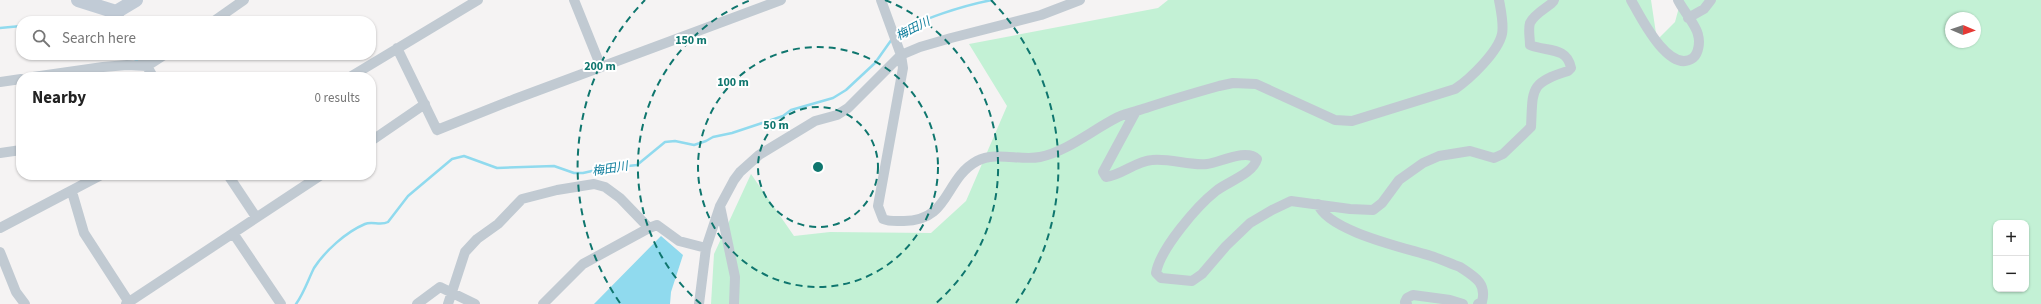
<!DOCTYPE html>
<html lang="en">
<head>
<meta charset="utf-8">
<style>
  body { margin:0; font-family:"Source Sans 3","Noto Sans JP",sans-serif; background:#f2f2f2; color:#222 }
  .controls { position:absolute; right:12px; bottom:12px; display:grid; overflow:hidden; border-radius:8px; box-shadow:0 1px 3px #0004 }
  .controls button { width:36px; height:36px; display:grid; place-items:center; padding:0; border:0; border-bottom:1px solid #e0e0e0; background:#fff; color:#222; font:20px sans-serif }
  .compass { position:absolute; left:1945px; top:12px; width:36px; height:36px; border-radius:50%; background:#fff; box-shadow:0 1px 3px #0004; rotate:92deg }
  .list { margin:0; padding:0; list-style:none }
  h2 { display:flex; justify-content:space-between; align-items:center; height:52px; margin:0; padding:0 16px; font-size:17px }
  h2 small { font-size:13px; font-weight:400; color:#767676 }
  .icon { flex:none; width:22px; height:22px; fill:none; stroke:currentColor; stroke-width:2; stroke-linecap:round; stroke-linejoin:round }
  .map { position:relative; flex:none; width:2041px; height:304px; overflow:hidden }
  .search { position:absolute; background:#fff; box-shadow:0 1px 3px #0004; left:16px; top:16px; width:360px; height:44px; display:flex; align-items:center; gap:10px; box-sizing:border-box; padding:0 14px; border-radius:16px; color:#767676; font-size:15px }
  .panel { position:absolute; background:#fff; box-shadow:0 1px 3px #0004; left:16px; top:72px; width:360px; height:108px; border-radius:16px }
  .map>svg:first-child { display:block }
  .green { fill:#c3f1d5; fill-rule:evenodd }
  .water { fill:#90daee }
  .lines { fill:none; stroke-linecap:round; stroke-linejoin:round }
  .stream { stroke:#90daee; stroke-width:2.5 }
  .street { stroke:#c1cad2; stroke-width:10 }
  .secondary { stroke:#c1cbd6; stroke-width:14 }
  .ring { fill:none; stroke:#0f766e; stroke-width:2; stroke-dasharray:7 5 }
  .labels { text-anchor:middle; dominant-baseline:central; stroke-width:4; stroke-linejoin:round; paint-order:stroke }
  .water-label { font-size:12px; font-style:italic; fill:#0c7c9b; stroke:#fff }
  .centre { fill:#0f766e; stroke:#fff; stroke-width:2 }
  .ring-label { font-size:12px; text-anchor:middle; font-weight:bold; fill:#0f766e; stroke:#fff; stroke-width:4; stroke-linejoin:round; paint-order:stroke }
</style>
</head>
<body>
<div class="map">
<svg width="2041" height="304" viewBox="0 0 2041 304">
  <rect width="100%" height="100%" fill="#f5f3f3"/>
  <path class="green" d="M1168 0H1651L1657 40 1675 22 1681 0H2041V304H711L714 254 751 174 794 236 830 232 931 233 966 201 1007 106 969 44 1158 8ZM1951 18H1975V42H1951ZM1996 223H2026V289H1996Z"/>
  <path class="water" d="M661 236 683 255 671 292 670 304H594Z"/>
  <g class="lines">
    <path class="stream" d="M0 28 21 26
      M897 35C918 19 966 5 992 0
      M126 55 138 61
      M296 304C304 293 308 280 314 268 325 251 346 232 365 224 372 221 381 226 388 222L408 196 452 159 464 156 497 168 554 166 574 173H583L601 169 637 165 665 142 675 141 694 145 706 141 713 137 732 133 783 116 791 110 833 98 846 90 875 63 892 39"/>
    <path class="street" d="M574 0 601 67
      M881 0 901 55 903 68 878 206 883 219C890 222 897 221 904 221 950 221 944 179 977 161 996 151 1020 161 1040 157 1068 151 1092 130 1118 117 1127 113 1137 111 1146 108 1170 100 1194 93 1219 86L1233 83 1256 84 1335 120 1352 121 1455 89C1470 79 1498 52 1502 34 1504 24 1501 11 1499 0
      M1631 0C1640 16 1669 75 1693 58 1699 53 1700 41 1698 35 1697 26 1682 9 1678 0
      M116 12 121 21
      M1688 18 1704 9 1711 0
      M214 21 244 0
      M397 48 437 130 515 99 781 0
      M141 55 153 77
      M33 77 103 67 127 65 147 66 164 55
      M350 77 478 0
      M0 82 21 79
      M1136 111 1103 172 1106 177C1122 175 1136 161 1152 160 1170 158 1190 166 1207 164 1219 163 1246 148 1257 159 1253 174 1227 182 1216 191 1197 206 1160 249 1156 273L1161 278 1192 281 1202 274 1226 246 1250 223 1272 210 1291 201 1350 209 1373 210 1382 203 1399 180 1423 163 1439 156 1470 151 1494 158 1503 154 1531 127C1533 89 1529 83 1568 71L1571 68C1567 46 1546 52 1530 45 1530 38 1528 29 1530 23 1535 12 1553 5 1554 0
      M371 141 425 104
      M0 153 21 150
      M228 175 256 217
      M72 192 84 233 130 304
      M1318 204C1327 231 1406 248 1431 256 1441 259 1451 264 1460 267 1475 277 1487 283 1482 302L1478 304
      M720 206 735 277 734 304
      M0 228 101 175
      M233 233 281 304
      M0 252 16 292 25 304
      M126 304 321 175
      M417 304 440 287 475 304
      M448 304 465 252 477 239 498 224 522 199 557 190 594 184 605 187 620 198 649 228
      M543 304 583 264 649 228 657 225 679 241 706 248
      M699 304 706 248 720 206 734 180 740 172 759 155 815 121 837 115 848 108 901 55 920 47 951 38 1041 15 1080 0
      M1407 304 1405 302 1407 298 1413 295 1450 300 1463 304"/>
    <path class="secondary" d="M78 0 116 12 136 0"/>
  </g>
  <g class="ring">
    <circle cx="818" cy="167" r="60"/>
    <circle cx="818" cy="167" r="120"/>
    <path d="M701 304A180 180 0 0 1 751 0M885 0A180 180 0 0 1 935 304"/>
    <path d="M620 303A240 240 0 0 1 645 0M991 0A240 240 0 0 1 1016 303"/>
  </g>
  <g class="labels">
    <g class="water-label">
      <text transform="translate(913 29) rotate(-27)">梅田川</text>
      <text transform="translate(610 169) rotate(-9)">梅田川</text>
    </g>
  </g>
  <circle cx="818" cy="167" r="6" class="centre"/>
  <g class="ring-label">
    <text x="691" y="44">150 m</text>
    <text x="600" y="70">200 m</text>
    <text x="733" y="86">100 m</text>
    <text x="776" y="129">50 m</text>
  </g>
</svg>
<div class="controls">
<button>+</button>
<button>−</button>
</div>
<svg class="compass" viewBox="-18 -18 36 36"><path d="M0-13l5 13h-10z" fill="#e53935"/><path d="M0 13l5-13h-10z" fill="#767676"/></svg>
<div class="search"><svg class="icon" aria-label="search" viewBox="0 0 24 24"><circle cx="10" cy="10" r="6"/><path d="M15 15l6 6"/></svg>Search here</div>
<section class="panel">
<h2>Nearby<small>0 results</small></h2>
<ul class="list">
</ul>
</section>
</div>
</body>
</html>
